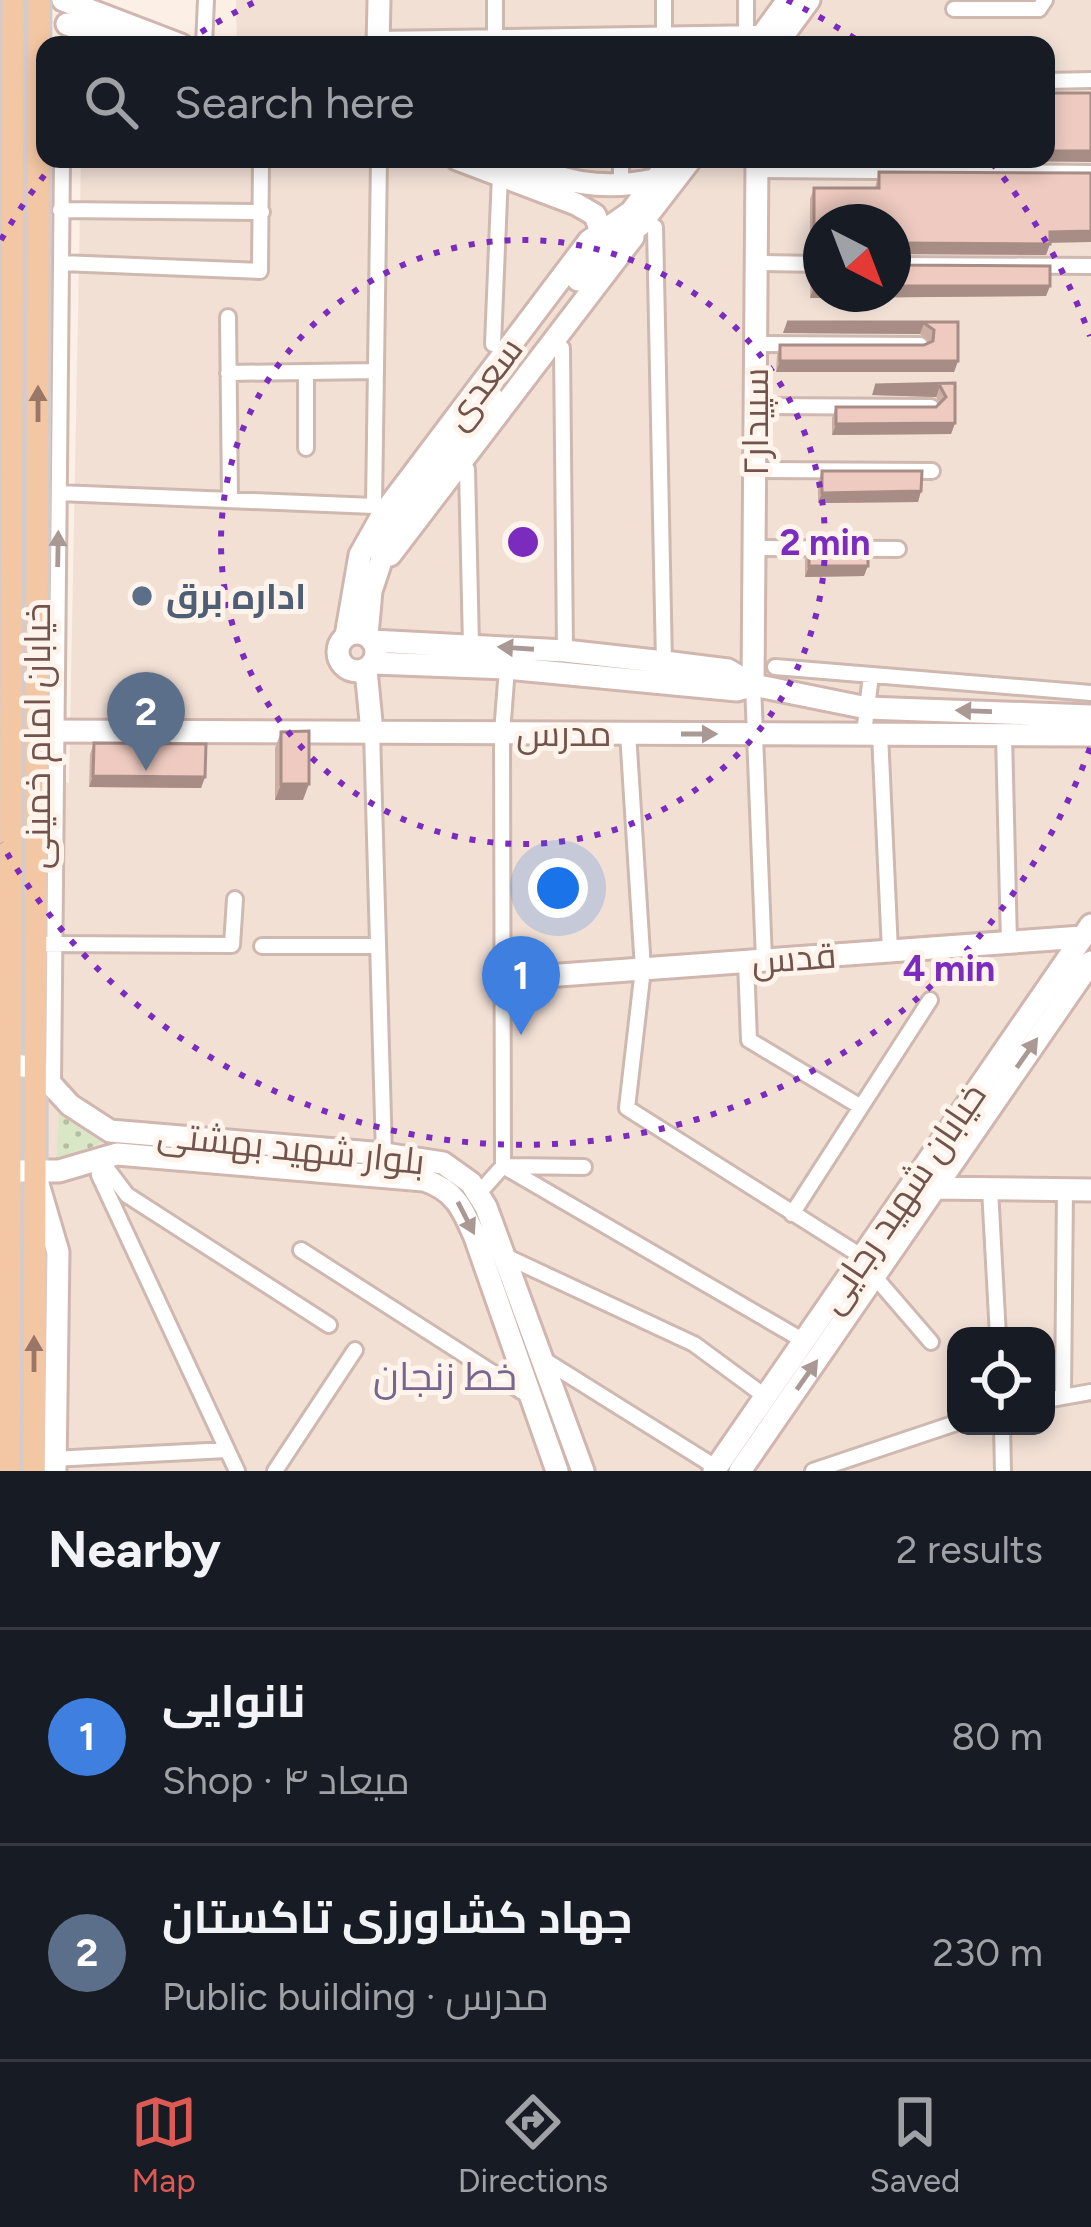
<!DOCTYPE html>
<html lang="en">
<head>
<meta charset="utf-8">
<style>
  body { margin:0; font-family:Figtree,Cairo,sans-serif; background:#242831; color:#f1f3f6 }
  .controls { position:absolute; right:36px; bottom:36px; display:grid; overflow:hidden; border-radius:24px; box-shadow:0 6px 18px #0003 }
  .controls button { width:108px; height:108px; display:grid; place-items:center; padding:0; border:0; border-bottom:3px solid #363941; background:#171b24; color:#f1f3f6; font:60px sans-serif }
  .compass { position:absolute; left:803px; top:204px; width:108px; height:108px; border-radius:50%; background:#171b24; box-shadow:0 6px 18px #0003; rotate:138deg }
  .you { position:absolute; left:558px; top:888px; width:42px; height:42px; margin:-30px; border:9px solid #fff; border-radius:50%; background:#1a73e8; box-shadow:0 0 0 18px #1a73e833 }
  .badge { display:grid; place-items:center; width:78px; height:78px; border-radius:50%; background:#dc5954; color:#fff; font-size:39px; font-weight:700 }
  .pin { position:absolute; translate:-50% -99px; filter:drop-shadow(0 3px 6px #0008) }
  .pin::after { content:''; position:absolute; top:63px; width:42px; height:36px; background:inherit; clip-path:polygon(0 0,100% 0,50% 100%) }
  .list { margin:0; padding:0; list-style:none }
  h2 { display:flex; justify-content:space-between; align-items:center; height:156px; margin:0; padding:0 48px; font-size:51px }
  h2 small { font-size:39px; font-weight:400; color:#9ea1a6 }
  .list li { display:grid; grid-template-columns:78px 1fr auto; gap:36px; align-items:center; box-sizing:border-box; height:216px; padding:0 48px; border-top:3px solid #363941 }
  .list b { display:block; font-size:45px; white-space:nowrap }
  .list p { margin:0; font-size:39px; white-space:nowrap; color:#9ea1a6 }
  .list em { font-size:39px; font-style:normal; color:#9ea1a6 }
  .icon { flex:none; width:66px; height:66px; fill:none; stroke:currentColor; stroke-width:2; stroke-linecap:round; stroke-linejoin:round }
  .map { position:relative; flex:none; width:1091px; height:1471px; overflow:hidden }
  .search { position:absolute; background:#171b24; box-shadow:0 6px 18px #0003; left:36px; right:36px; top:36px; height:132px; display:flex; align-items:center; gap:30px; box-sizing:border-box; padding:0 42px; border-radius:24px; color:#9ea1a6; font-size:45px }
  .sheet { height:588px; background:#171b24 }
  nav { display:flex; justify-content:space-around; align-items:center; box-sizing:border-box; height:168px; border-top:3px solid #363941; background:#171b24; font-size:33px; color:#9ea1a6 }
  nav a { display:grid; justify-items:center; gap:6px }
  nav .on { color:#dc5954 }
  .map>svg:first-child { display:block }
  .residential { fill:#f2e0d5; fill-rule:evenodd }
  .grass { fill:url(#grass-dots) }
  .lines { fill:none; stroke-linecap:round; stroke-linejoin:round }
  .street-casing { stroke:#ceb8b0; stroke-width:20 }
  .secondary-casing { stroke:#d0b6ae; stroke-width:27 }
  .primary-casing { stroke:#d5cbca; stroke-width:27 }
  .street { stroke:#fff; stroke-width:14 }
  .secondary { stroke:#fff; stroke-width:21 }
  .primary { stroke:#f4c7a4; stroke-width:21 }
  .wall { fill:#cdaea5 }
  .shaded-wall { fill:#a78d86 }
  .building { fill:#eecac0; stroke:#a78d86; stroke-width:3 }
  .oneway { fill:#997667 }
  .oneway2 { fill:#aa9894 }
  .ring { fill:none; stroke:#7b2cbf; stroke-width:6; stroke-dasharray:6 12 }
  .service-dot { fill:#5c6f8a; stroke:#fef4ec; stroke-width:4.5 }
  .labels { text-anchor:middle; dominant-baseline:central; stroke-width:10; stroke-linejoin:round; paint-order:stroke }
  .street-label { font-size:36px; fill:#72534d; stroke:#fef4ec }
  .service-label { font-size:36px; font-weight:bold; fill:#4e5e75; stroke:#fef4ec; text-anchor:start }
  .neighbourhood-label { font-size:39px; fill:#79658e; stroke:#fef4ec }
  .centre { fill:#7b2cbf; stroke:#fef4ec; stroke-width:6 }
  .ring-label { font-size:36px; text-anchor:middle; font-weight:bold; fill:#7b2cbf; stroke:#fef4ec; stroke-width:10; stroke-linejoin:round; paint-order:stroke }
</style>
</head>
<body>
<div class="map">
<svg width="1091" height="1471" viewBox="0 0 1091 1471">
  <defs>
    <pattern id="grass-dots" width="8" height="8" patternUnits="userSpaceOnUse" patternTransform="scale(3)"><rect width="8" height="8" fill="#dae7c6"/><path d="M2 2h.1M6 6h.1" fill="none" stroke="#b5bea3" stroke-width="1.8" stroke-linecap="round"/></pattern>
  </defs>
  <rect width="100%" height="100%" fill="#fbefe6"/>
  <path class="residential" d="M236 0H1091V1471H0V776L69 783 81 159H1046V45H237ZM821 222H893V294H821ZM956 1336H1046V1426H956Z"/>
  <path class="grass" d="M59 1112 104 1141 56 1164Z"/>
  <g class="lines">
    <defs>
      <path id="street" d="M495 0V43
        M954 9H1039L1045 0
        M746 33V0
        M664 34V0
        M378 39 764 33
        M204 45 206 0
        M1046 81 1091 80
        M757 170 1091 173
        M621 187V159
        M60 210 262 212
        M655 227 664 662
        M61 263 260 271 261 159
        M757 263 821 264
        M893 265 1091 266
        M228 317 230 500
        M493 344 500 174
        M756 344 920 345
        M562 348 565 651
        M228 373 375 371
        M756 406 931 407
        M306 448V372
        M467 469 471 645
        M755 470 932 471
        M59 493 374 506 379 159
        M754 548 898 549
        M775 667 1091 693
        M507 668 502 733 503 1166 584 1167
        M753 685 764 960
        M372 732 384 1154
        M628 733 643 969 627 1108 861 1256
        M864 734 871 675
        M880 734 890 951
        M1004 735 1009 943
        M47 944 232 945 235 899
        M262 946H378
        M746 962 749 1040 861 1107
        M53 1086 62 159
        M99 1158V1175L237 1471
        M99 1158 127 1195 329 1325
        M990 1189 998 1336
        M479 1193 503 1166 804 1341
        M792 1214 930 1000
        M301 1250 529 1396
        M503 1255 694 1344 766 1397
        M875 1277 931 1342
        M543 1359 717 1468
        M1063 1397 1065 1190
        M1046 1400 1091 1392
        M1002 1426 1003 1471
        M52 1459 227 1450
        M275 1471 355 1350
        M813 1471 956 1423"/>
      <path id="secondary" d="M63 0 181 45
        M67 24 126 45
        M378 45 379 0
        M755 45 788 0
        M776 45 809 0
        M457 159 576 204 595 215 601 232
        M500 159C558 178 593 193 654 180
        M578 280 595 258 640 225 691 159
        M390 555 633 237
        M338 652a19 19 0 1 1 38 0a19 19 0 1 1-38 0Z
        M367 635 371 591 388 540 492 397
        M346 636 360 555 383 514 589 241 631 212 671 159
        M372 641 565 651 664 662 728 670 753 685
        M373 663 507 668 737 690 753 685 867 708 1091 716
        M366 670 372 732
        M753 685 757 159
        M37 731 1091 735
        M505 979 1082 937
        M10 1065 35 1067 70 1105 110 1131 384 1154 443 1163 471 1183 486 1207 583 1471
        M19 1171H59L117 1154 424 1180C455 1190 463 1209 475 1237L557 1471
        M926 1183 933 1188 1091 1190
        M38 1184 58 1252 55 1471
        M714 1471 1091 925
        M740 1471 1091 962"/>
      <path id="primary" d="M9 1471 13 0
        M34 1471 39 0"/>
    </defs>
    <use href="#street" class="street-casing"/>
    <use href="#secondary" class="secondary-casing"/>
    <use href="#primary" class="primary-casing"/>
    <use href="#street" class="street"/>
    <use href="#secondary" class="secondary"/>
    <use href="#primary" class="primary"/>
  </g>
  <path class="wall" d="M879 172 1050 243 1046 255 893 254V222L810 238V199L814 188H875Z
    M814 264 897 265 1050 286 1046 296 810 298 811 275Z
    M787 322H958V361L954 372H776L777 355 780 345H924L930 342 920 334 783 333Z
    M955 383V423L951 434 832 435V418L836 407H936L940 404 936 397 872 395Z
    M822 471 921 491 918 502 818 503V482Z
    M809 549 864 576 805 577V560Z
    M281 732 303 800H275V748Z
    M94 743 205 777 201 788 89 787 90 754Z"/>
  <path class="shaded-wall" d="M1046 151H1091V162L875 160 1046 159Z
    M814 227H821V238H810Z
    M1091 231V242L1046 243 1050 232Z
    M897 243 1050 244 1046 255 893 254V247Z
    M893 286H1050L1046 296 810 298 814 287H821V294H893Z
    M787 322 924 323 920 334 783 333Z
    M780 361H958L954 372H776Z
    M875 385 940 386 936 397 872 395Z
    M955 423 951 434 832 435 836 424Z
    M921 491 918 502 818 503 822 493Z
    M809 566H868L864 576 805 577Z
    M93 776 205 777 201 788 89 787Z
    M281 784H309L303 800H275Z"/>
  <path class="building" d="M1046 93H1091V151H1046Z
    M879 172 1091 173V231L1050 232V244L897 243 893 247V222H821V227H814V188H879Z
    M893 263 897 265 1050 266V286H893Z
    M814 264H821V287H814Z
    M787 322H958V361H780V345H924L933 341 934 330 924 323Z
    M955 383V423L836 424V407H936L946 397 940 386 875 385Z
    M822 471H922L921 491 822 493Z
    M809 549H868V566H809Z
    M309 731V784H281V732Z
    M94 743 206 744 205 777 93 776Z"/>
  <defs><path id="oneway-solid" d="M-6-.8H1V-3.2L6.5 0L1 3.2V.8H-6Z" transform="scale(3)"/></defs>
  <g class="oneway">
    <use href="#oneway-solid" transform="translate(38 404) rotate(-90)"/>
    <use href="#oneway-solid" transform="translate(34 1354) rotate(-90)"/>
  </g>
  <g class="oneway2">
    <use href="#oneway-solid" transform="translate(58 549) rotate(-89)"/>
    <use href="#oneway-solid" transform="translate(516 648) rotate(-176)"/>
    <use href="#oneway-solid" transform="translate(974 711) rotate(-178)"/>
    <use href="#oneway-solid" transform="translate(699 734)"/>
    <use href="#oneway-solid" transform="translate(1027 1053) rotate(-55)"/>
    <use href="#oneway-solid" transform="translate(466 1218) rotate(63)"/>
    <use href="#oneway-solid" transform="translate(807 1375) rotate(-55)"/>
  </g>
  <g class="ring">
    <circle cx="523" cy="542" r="302"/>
    <path d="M1090 748A603 603 0 0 1 1 843M1 240A603 603 0 0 1 54 163M186 42A603 603 0 0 1 259 0M787 0A603 603 0 0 1 860 42M992 163A603 603 0 0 1 1090 336"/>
  </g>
  <circle class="service-dot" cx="142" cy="596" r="12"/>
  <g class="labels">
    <g class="street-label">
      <text transform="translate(483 383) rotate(-53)">سعدی</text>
      <text transform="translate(755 422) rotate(-90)">سپیدار۲</text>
      <text x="564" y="733">مدرس</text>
      <text transform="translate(37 736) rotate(-90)">خیابان امام خمینی</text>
      <text transform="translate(794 958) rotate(-4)">قدس</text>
      <text transform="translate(291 1148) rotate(6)">بلوار شهید بهشتی</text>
      <text transform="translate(902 1198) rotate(-56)">خیابان شهید رجایی</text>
    </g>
    <g class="service-label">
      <text x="166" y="596">اداره برق</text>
    </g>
    <g class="neighbourhood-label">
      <text x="445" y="1376">خط زنجان</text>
    </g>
  </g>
  <circle cx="523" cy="542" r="18" class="centre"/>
  <g class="ring-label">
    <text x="825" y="555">2 min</text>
    <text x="949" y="981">4 min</text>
  </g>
</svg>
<div class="controls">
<button><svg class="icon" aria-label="locate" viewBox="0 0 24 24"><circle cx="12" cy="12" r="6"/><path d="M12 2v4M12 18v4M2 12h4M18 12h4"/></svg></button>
</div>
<svg class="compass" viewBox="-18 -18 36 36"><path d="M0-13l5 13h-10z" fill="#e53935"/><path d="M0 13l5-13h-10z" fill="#9ea1a6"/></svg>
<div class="you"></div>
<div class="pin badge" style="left:521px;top:1035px;background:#3f7fe0">1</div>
<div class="pin badge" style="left:146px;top:771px;background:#5c6f8a">2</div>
<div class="search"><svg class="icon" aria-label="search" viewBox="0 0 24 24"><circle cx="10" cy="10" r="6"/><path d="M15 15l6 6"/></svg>Search here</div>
</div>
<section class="sheet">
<h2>Nearby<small>2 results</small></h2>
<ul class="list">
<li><span class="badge" style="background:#3f7fe0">1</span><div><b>نانوایی</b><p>Shop · میعاد ۴</p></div><em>80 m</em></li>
<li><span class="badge" style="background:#5c6f8a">2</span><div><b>جهاد کشاورزی تاکستان</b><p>Public building · مدرس</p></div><em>230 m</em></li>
</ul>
</section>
<nav>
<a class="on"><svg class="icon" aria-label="map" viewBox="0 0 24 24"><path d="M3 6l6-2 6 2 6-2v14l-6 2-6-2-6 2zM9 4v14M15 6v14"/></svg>Map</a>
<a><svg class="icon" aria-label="directions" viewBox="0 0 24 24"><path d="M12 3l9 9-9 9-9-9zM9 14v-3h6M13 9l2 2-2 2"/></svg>Directions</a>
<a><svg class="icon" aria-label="saved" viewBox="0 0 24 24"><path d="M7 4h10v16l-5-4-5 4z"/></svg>Saved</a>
</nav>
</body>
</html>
